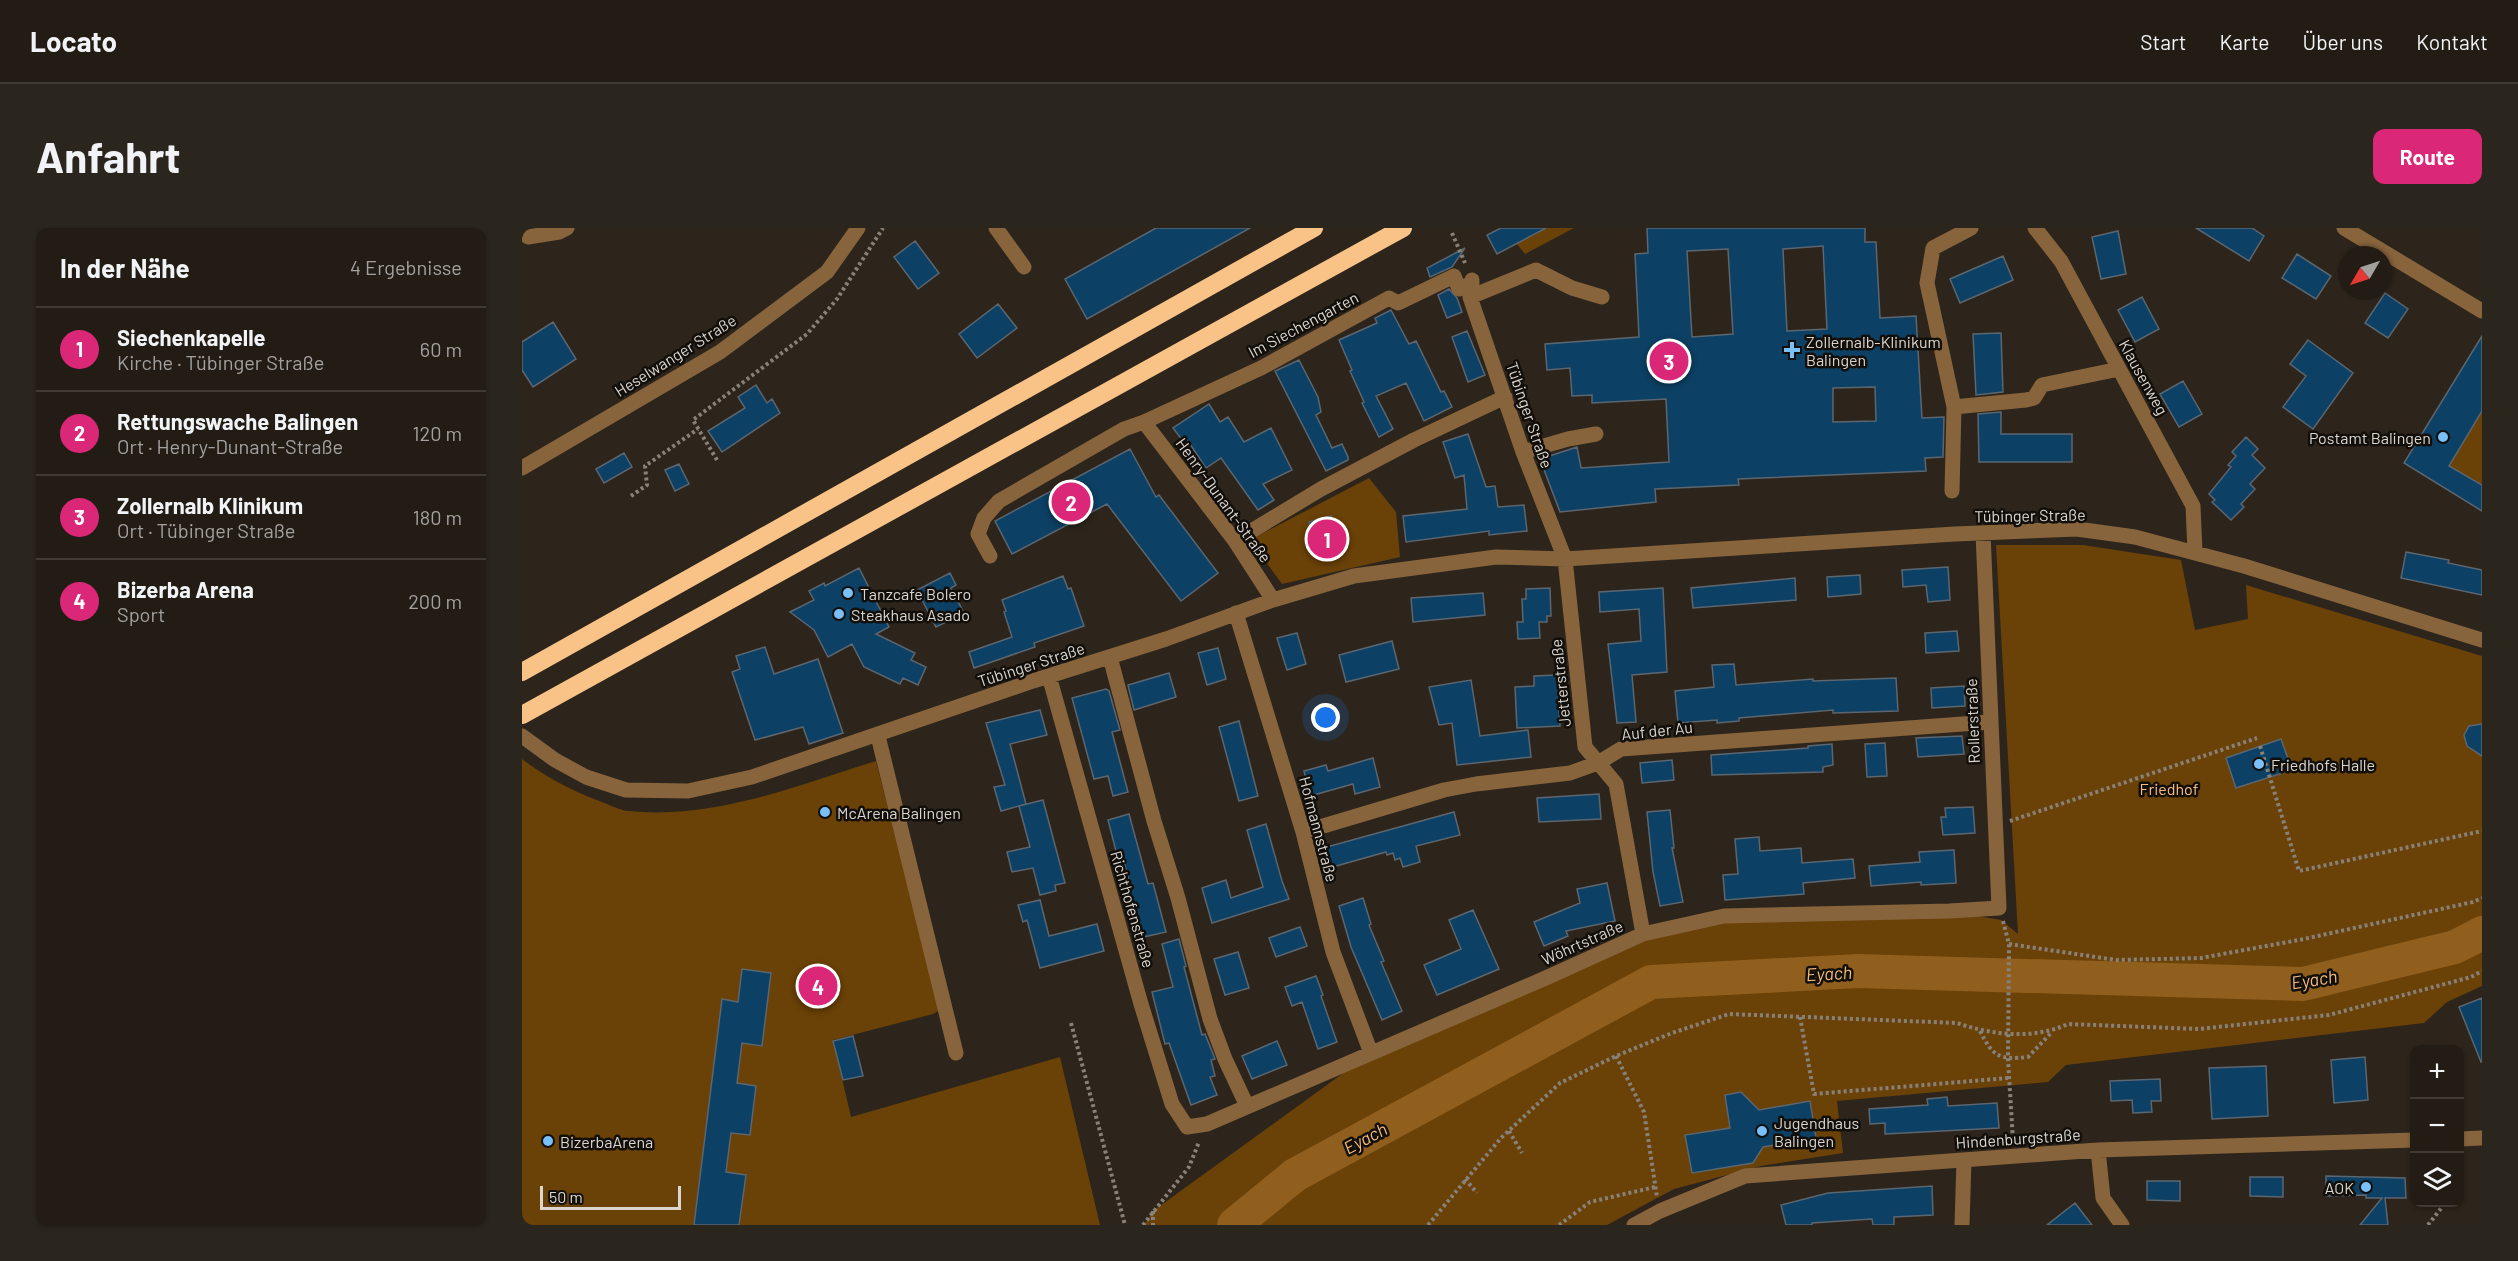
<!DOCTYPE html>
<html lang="de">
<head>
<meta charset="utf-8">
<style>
  body { margin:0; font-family:Barlow,sans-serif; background:#2a251d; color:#f1f3f6 }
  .controls { position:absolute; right:18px; bottom:18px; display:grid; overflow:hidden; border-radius:12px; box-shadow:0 2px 4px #0004 }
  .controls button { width:54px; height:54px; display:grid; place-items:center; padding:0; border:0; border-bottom:2px solid #3f3a34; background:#221c14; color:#f1f3f6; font:30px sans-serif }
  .compass { position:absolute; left:1816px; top:18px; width:54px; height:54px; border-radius:50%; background:#221c14; box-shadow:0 2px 4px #0004; rotate:231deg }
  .scale { position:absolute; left:18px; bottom:15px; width:141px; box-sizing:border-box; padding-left:6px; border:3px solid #dbd6d0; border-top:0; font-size:16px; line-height:21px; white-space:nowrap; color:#dbd6d0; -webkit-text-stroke:4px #120f0b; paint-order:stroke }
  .you { position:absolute; left:804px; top:490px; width:21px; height:21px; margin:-15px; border:4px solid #fff; border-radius:50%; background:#1a73e8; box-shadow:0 0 0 9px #1a73e833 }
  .badge { display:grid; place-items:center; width:39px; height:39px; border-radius:50%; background:#db2777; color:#fff; font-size:20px; font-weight:700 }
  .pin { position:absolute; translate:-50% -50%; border:3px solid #fff; box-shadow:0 2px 6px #0006 }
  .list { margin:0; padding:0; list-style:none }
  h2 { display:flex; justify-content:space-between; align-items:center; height:78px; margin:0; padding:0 24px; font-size:26px }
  h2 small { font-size:20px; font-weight:400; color:#a2a1a0 }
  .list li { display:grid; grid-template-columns:39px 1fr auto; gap:18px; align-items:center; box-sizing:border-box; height:84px; padding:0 24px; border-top:2px solid #3f3a34 }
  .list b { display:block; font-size:22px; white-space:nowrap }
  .list p { margin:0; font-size:20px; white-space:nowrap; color:#a2a1a0 }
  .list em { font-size:20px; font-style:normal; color:#a2a1a0 }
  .icon { flex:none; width:33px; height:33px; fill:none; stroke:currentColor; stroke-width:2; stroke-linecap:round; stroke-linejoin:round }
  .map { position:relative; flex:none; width:1960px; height:997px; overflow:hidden; border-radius:12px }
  header { display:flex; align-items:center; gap:36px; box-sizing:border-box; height:84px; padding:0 30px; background:#221c14; border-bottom:2px solid #3f3a34 }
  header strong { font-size:28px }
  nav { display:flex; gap:33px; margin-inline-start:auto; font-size:21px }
  .intro { display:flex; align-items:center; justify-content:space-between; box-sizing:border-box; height:144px; padding:0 36px }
  h1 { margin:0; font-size:42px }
  .button { padding:15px 27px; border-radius:12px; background:#db2777; color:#fff; font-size:21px; font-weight:700 }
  main { display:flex; gap:36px; padding:0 36px }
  aside { flex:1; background:#221c14; border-radius:12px; box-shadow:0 2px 4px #0004 }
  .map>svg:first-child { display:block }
  .green { fill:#6a4107 }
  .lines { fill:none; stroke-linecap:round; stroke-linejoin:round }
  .river { stroke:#905e1d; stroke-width:34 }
  .building { fill:#0c4064; stroke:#5b6670; stroke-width:1.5; fill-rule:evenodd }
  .path { stroke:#888179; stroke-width:4; stroke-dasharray:3 3; stroke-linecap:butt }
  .minor { stroke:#88643c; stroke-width:15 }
  .highway { stroke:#f9c388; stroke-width:18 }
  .poi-dot { fill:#79bff8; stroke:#120f0b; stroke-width:2 }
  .labels { text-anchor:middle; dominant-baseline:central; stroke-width:5; stroke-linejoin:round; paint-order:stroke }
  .street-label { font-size:16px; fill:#dbd6d0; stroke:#120f0b }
  .poi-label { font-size:16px; fill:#dbd6d0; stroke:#120f0b; text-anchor:start }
  .park-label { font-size:16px; fill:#fabf7f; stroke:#120f0b }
  .water-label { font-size:18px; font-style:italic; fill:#f7bd7c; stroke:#120f0b }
</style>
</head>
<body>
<header>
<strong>Locato</strong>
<nav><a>Start</a><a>Karte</a><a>Über uns</a><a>Kontakt</a></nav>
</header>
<div class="intro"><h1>Anfahrt</h1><a class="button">Route</a></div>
<main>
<aside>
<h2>In der Nähe<small>4 Ergebnisse</small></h2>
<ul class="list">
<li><span class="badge">1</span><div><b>Siechenkapelle</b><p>Kirche · Tübinger Straße</p></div><em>60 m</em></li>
<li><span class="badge">2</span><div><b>Rettungswache Balingen</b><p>Ort · Henry-Dunant-Straße</p></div><em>120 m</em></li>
<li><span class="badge">3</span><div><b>Zollernalb Klinikum</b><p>Ort · Tübinger Straße</p></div><em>180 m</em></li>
<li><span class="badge">4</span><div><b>Bizerba Arena</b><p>Sport</p></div><em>200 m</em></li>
</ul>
</aside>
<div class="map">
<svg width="1960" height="997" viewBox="0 0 1960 997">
  <rect width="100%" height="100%" fill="#2d251b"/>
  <path class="green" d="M982 0H1052L1003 26Z
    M1960 183V257L1927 238Z
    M847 250 874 284 878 329 760 356 728 312Z
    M1474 317H1561L1659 332 1673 402 1726 391 1724 357 1960 428V758L1925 774 1902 795 1544 837 1526 854 1315 873 1321 925 1239 938 1152 961 1085 997H622L631 983 849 825 1121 706 1202 688 1427 683 1479 692 1496 706Z
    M0 531C25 550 50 563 80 574 88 577 97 582 106 583 191 592 274 558 354 533L418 782 411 786 311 812 329 889 538 829 578 997H0Z"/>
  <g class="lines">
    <path class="river" d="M712 997 773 947 1129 754 1336 743 1781 756 1933 719 1960 705"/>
  </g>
  <path class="building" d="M634 0H728L565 91 543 51Z
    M979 0H1024L975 26 965 7Z
    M1125 0H1343V14H1354L1358 90 1394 88 1400 190 1422 189 1421 229 1403 230 1404 243 1216 251 1217 257 1133 261 1134 274 1038 284 1018 231 1055 219 1059 240 1147 234 1144 171 1070 175V167L1050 168 1048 140 1025 142 1023 116 1117 109 1113 26 1126 25ZM1301 18 1305 101 1265 103 1261 21ZM1206 21 1211 106 1170 109 1165 23ZM1353 159 1354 193 1311 194V160Z
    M1674 0H1730L1742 8 1727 33Z
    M1596 3 1604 46 1579 51 1570 9Z
    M393 13 417 45 396 61 372 29Z
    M943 20 930 39 908 49 905 40Z
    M1775 26 1809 48 1794 71 1760 50Z
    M1481 28 1491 52 1438 75 1428 51Z
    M927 61 935 70 940 84 925 90 916 67Z
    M1863 65 1886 81 1866 110 1843 95Z
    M1620 69 1637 101 1613 114 1596 82Z
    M476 76 495 100 455 130 437 106Z
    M869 82 887 116 894 113 919 164 922 163 930 179 902 193 884 155 854 168 871 201 857 209 840 175 842 174 828 143 830 142 817 112 855 95 853 90Z
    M31 94 54 131 11 159 0 142V114Z
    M945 103 963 147 946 154 930 109Z
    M1479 105 1481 164 1454 167 1451 106Z
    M1960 108V183L1927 238 1960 257V283L1882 235Z
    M1786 112 1831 145 1791 201 1761 179 1784 148 1768 136Z
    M777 132 796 169 799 184 794 187 810 220 820 216 826 229V232L804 243 753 143Z
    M1661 153 1680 186 1657 199 1638 166Z
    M234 157 245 175 250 171 258 185 200 224 186 203 223 180 216 169Z
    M687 176 698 194 706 189 722 214 749 200 770 242 741 256 752 272 736 282 699 230 684 240 664 210 661 213 651 200Z
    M1479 184V206H1550V234H1457L1456 186Z
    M946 206 964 259 973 258 976 279 1002 277 1005 303 967 307V303L884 314 881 288 945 281 942 247 933 250 921 214Z
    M1724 209 1736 221 1730 227 1743 240 1728 256 1733 261 1719 276 1722 279 1709 292 1690 274 1693 272 1687 266 1709 239 1706 237 1714 228 1710 224Z
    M608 221 634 269 637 267 696 345 659 373 585 276 490 326 473 293Z
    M102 225 110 239 82 255 74 241Z
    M157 236 167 256 153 263 143 242Z
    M809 288 817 316 795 322 787 294Z
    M1884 324 1927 332 1926 335 1960 342V367L1879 350Z
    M1426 339 1428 372 1406 374 1404 357 1381 359 1380 342Z
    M337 340 367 399 354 406 393 425 389 432 404 439 396 457 381 450 378 456 342 439 330 416 306 429 292 402 268 384 292 372 287 363 302 355 303 358Z
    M428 345 434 357 429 360 442 385 414 399 395 362Z
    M1338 347 1339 366 1306 369 1305 349Z
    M541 348 546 361 549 360 562 398 512 415 513 419 452 440 447 424 490 409 482 384 484 383 480 372Z
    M1273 350 1274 372 1171 380 1169 360Z
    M1028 360 1029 388H1025V394H1017L1018 410 996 411 995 394H1001L1000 371H1004V361Z
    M1141 360 1145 444 1110 447 1114 494 1095 495 1086 416 1119 413 1117 381 1078 384 1077 364Z
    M961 365 963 387 891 394 889 370Z
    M1435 403 1437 423 1404 425 1403 405Z
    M775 405 784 436 765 442 755 410Z
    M870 413 877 441 824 454 817 427Z
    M243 419 252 446 296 431 321 505 287 516 281 499 233 512 210 444 218 441 214 428Z
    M696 420 704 451 685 457 676 425Z
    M1212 436 1214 457 1291 451V453L1374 450 1376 483 1311 485V482L1217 490V493L1195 495V492L1156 495 1153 463 1192 459 1190 437Z
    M647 445 654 469 612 482 606 457Z
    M1035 447 1038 498 995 500 993 459 1012 458V448Z
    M949 452 958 508 1006 502 1009 529 935 537 930 495 917 497 907 459Z
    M1442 458 1443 478 1410 480 1409 460Z
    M584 461 587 463 598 502 590 504 606 564 591 568 586 548 572 551 550 470Z
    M518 482 525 507 488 516 504 576 479 583 472 559 483 557 464 495Z
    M717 493 736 568 717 573 697 499Z
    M1960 496V528L1945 518 1942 507 1947 498Z
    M1440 508 1442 526 1396 529 1394 510Z
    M1759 511 1770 542 1714 560 1704 530Z
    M1363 515 1365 548 1345 549 1343 516Z
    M1310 516 1311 537 1301 539V544L1190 547 1189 527 1286 520V518Z
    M851 530 858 559 833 566 831 556 788 568 782 543 804 537 806 543Z
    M1150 532 1152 552 1120 555 1118 535Z
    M1077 566 1079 591 1017 594 1015 570Z
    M521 572 543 655 533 657 534 663 518 667 511 640 490 644 485 624 508 619 497 578Z
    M1451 579 1453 605 1421 607 1419 589H1424L1423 580Z
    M1148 582 1152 620H1150L1161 674 1138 678 1131 644 1125 584Z
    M932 584 938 607 894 618 898 634 881 639 878 630 873 632 871 625 865 627 864 624 807 640 801 620Z
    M607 586 626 656 631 655 644 704 617 710 604 662 609 660 600 626 595 627 586 592Z
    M744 596 760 653 767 671 690 695 680 660 704 652 709 670 741 659 725 602Z
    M1237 609 1238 623 1279 620 1280 635 1331 631 1333 650 1281 655 1282 666 1203 672 1201 647 1216 646 1213 611Z
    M1432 622 1434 655 1399 657V654L1349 658 1347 638 1398 634 1397 624Z
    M1085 655 1093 693 1044 703 1046 708 1022 718 1012 694 1058 675 1055 661Z
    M841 670 849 696 847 697 862 733 859 734 880 783 860 792 829 719 817 678Z
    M518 672 527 708 575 696 582 723 518 740 505 692 501 694 496 677Z
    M951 682 977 741 915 767 902 737 939 721 927 692Z
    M778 699 785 718 754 729 747 710Z
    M657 711 664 738 662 739 680 807 683 806 693 831 689 832 693 848 688 849 695 867 669 877 647 815 643 816 630 764 651 759 640 716Z
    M716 724 727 760 703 767 692 731Z
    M220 741 249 745 240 818 220 815 215 855 234 858 228 907 209 905 204 944 224 947 217 997H172L200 771 216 774Z
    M794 748 801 767 799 768 815 814 796 821 780 774 770 778 763 759Z
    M1960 770V834H1959L1937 779Z
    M331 808 341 848 321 852 311 813Z
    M755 813 765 837 730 851 720 828Z
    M1843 829 1846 872 1812 875 1809 832Z
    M1744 838 1746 888 1690 891 1687 840Z
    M1638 851 1639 873H1629L1630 884 1611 885 1610 872 1589 873 1588 853Z
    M1219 864 1237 882 1288 873 1294 910 1241 919 1231 935 1170 945 1163 907 1208 900 1203 867Z
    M1425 869 1426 878 1475 875 1477 900 1363 906V895L1348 896 1347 881 1406 877 1405 871Z
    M1804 948 1883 950 1884 970H1863L1866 997H1838L1860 970H1844V967L1804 968Z
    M1728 949H1761V969L1728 968Z
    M1625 953H1658V973L1625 972Z
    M1410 958 1411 987 1372 989V997H1351L1350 991 1290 995V997H1264L1259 977 1306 965Z
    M1553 975 1570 997H1525Z"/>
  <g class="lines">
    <path class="path" d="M930 5 943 35
      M195 232 171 192 285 106 315 71 361 0
      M109 268 125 257 123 238 176 201
      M1738 518 1777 643 1960 603
      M1488 593 1735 510
      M1481 693 1487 716 1486 831 1491 913
      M1487 716 1594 732 1679 730 1782 711 1951 674 1960 670
      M1278 789 1292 866 1487 850
      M549 795 603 997
      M1458 803C1471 829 1477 832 1506 829L1530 804
      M1094 828 1122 884 1135 969
      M987 903 1000 925
      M943 951 955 965
      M631 983V997
      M621 997 667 939 677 914
      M906 997 979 910 1038 855 1094 828 1150 805 1207 786 1435 795C1470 807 1511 812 1546 796L1677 801 1807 787 1949 749 1960 743
      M1037 997 1068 974 1133 959
      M1906 997 1924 974"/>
    <path class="minor" d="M474 0 502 39
      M1513 0 1539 33 1671 278 1673 324
      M1822 0 1960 83
      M6 9 37 4 45 0
      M950 52 948 69 1001 224 1043 331 1063 519 1094 556 1121 706
      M948 69 1014 42 1050 60 1080 69
      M1432 179 1405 55 1411 20 1449 0
      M622 194 713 313 751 372
      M1001 224 1046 211 1074 206
      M0 240 198 124 305 44 336 0
      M1430 263 1432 179 1504 172 1512 170 1520 157 1597 141
      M713 313 799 261 892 212 983 169
      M468 328 456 306 462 290 477 273 602 201 622 194 739 140 867 70 876 75 932 48 937 61 950 55
      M714 385 781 604 811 724 849 825
      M588 429 632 593 656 670 688 791 703 831 725 878
      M527 448 619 776 650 876 665 899 685 896 1026 749 1121 706 1202 688 1427 683 1477 680 1461 305
      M0 508 33 532 64 549 104 562 166 563 230 549 511 453 644 411 751 372 832 348 974 329 1043 331 1433 306 1555 301 1613 309 1722 338 1960 412
      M356 508 434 825
      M781 604 922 562 954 556 1048 545 1076 535 1099 521 1468 494
      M1938 911 1960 910
      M1576 922 1581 970 1600 997
      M1112 997 1138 983 1223 948 1576 922 1892 912
      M1440 997 1442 932"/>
    <path class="highway" d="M0 444 792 0
      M0 487 881 0"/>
  </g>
  <g class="poi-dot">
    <path d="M1267 113h6v6h6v6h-6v6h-6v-6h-6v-6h6z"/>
    <circle cx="1921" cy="209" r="6"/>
    <circle cx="326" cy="365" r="6"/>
    <circle cx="317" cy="386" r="6"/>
    <circle cx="1737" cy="536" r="6"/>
    <circle cx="303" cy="584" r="6"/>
    <circle cx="1240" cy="903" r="6"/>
    <circle cx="26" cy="913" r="6"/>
    <circle cx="1844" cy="959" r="6"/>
  </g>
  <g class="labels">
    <g class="street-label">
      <text transform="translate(781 96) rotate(-28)">Im Siechengarten</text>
      <text transform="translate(153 127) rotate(-32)">Heselwanger Straße</text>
      <text transform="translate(1622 149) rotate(61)">Klausenweg</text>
      <text transform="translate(1008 187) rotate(71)">Tübinger Straße</text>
      <text transform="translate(702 272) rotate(54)">Henry-Dunant-Straße</text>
      <text transform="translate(1508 287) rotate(-1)">Tübinger Straße</text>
      <text transform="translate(509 436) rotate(-18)">Tübinger Straße</text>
      <text transform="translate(1038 455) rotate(-96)">Jetterstraße</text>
      <text transform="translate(1450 493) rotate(-92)">Rollerstraße</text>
      <text transform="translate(1135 502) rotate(-6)">Auf der Au</text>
      <text transform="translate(797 601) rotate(75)">Hofmannstraße</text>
      <text transform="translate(611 681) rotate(74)">Richthofenstraße</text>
      <text transform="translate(1060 714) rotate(-24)">Wöhrtstraße</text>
      <text transform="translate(1496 910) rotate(-4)">Hindenburgstraße</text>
    </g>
    <g class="poi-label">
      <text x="1284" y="113">Zollernalb-Klinikum<tspan x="1284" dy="18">Balingen</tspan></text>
      <text x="1909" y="209" text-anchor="end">Postamt Balingen</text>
      <text x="338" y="365">Tanzcafe Bolero</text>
      <text x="329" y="386">Steakhaus Asado</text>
      <text x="1749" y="536">Friedhofs Halle</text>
      <text x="315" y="584">McArena Balingen</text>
      <text x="1252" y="894">Jugendhaus<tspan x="1252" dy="18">Balingen</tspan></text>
      <text x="38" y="913">BizerbaArena</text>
      <text x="1832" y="959" text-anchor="end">AOK</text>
    </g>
    <g class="park-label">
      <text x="1647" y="560">Friedhof</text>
    </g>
    <g class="water-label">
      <text transform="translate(1307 745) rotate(-3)">Eyach</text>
      <text transform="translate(1792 751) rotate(-9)">Eyach</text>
      <text transform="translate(843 910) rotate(-28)">Eyach</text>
    </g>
  </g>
</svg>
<div class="controls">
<button>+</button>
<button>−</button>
<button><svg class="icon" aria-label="layers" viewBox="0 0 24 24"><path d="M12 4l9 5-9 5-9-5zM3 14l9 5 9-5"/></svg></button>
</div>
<svg class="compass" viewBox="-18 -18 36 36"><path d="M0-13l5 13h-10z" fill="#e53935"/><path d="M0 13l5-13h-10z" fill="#a2a1a0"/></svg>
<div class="scale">50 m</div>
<div class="you"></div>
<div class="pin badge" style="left:805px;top:311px">1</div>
<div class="pin badge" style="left:549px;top:274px">2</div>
<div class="pin badge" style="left:1147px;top:133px">3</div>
<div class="pin badge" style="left:296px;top:758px">4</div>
</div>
</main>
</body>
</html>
